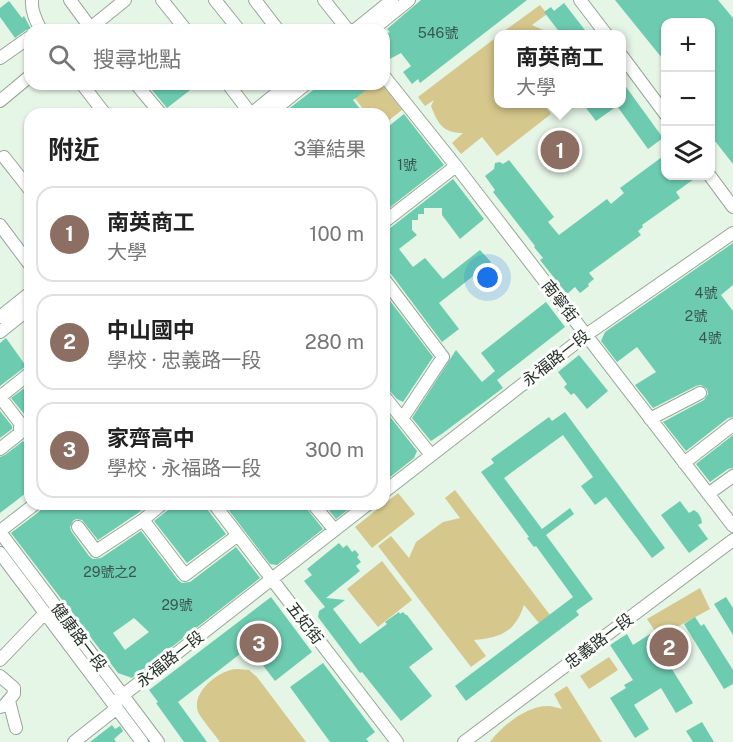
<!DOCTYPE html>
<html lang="zh-TW">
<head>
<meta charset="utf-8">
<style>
  body { margin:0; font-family:"Public Sans","Noto Sans TC",sans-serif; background:#f6f6f6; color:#222 }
  .controls { position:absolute; right:18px; top:18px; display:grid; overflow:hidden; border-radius:12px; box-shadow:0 2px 4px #0004 }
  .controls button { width:54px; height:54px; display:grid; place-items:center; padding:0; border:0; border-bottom:2px solid #e0e0e0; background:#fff; color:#222; font:30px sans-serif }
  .you { position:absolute; left:488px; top:278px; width:21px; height:21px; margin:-15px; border:4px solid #fff; border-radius:50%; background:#1a73e8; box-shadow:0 0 0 9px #1a73e833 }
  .badge { display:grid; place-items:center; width:39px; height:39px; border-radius:50%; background:#4955ca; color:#fff; font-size:20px; font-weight:700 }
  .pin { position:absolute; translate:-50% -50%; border:3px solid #fff; box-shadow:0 2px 6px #0006 }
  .popup { position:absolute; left:494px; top:30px; width:132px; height:78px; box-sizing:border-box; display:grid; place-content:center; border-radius:12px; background:#fff; filter:drop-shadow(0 2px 4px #0005); font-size:20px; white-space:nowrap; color:#767676 }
  .popup b { font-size:22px; color:#222 }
  .popup::after { content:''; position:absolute; left:50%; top:100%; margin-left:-12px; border:12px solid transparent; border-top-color:#fff }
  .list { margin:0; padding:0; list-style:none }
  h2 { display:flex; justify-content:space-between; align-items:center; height:78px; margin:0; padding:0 24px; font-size:26px }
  h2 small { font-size:20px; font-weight:400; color:#767676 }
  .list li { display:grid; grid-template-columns:39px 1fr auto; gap:18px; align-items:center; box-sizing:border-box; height:96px; margin:0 12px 12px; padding:0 12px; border:2px solid #e0e0e0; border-radius:18px }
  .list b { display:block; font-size:22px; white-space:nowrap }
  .list p { margin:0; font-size:20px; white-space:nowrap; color:#767676 }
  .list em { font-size:20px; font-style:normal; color:#767676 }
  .icon { flex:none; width:33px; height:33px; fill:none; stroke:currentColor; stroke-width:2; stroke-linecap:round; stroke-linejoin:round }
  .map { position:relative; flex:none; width:733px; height:742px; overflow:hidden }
  .search { position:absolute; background:#fff; box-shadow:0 2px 4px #0004; left:24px; top:24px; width:366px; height:66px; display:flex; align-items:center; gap:15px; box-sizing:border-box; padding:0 21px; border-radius:18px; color:#767676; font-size:22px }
  .panel { position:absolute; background:#fff; box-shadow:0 2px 4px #0004; left:24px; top:108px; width:366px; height:402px; border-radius:18px }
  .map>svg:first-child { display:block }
  .green { fill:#d6c88c }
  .building { fill:#6dccb0; fill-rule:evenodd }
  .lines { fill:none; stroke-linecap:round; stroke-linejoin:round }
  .minor-casing { stroke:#97a698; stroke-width:14 }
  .minor { stroke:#fff; stroke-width:12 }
  .labels { text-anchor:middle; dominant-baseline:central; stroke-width:6; stroke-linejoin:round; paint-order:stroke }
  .number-label { font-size:14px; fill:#3a564c }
  .street-label { font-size:16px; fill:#292f2a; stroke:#fbfefb }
</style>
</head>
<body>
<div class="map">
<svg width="733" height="742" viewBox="0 0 733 742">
  <rect width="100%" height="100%" fill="#e5f5e6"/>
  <path class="green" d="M540 5 547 14 532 25 543 30 549 34H500Z
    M498 36V104H543L551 114 497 156 482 137 461 154 452 143 463 133C443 133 438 124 431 106L434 100 425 106 418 97Z
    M344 84H382L402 110 384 124V114H367Z
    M455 490 550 615 539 623 524 605C522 611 519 618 515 623 506 636 489 639 474 640L486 656 471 667 378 546 391 536 409 558 416 542 443 522 460 518 445 498Z
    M398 493 415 514 372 548 355 527Z
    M382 561 412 600 378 627 347 589Z
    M700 588 710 609 659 637 647 619Z
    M609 657 618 670 589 689 580 676Z
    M238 669 249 670 257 677 306 742H220C216 736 200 717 198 712 192 695 211 678 225 672 229 670 234 669 238 669Z
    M567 686 602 742H490C502 726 526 706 548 706 552 706 558 708 562 709L554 694Z"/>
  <path class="building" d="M421 0H527L420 83 418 79 412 84 403 72 411 66 401 53 384 62V35L390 32 387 29Z
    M615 0H718L733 18V164L711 136V22H666V63Z
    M9 1 22 18 24 16 31 29 26 30 15 38 0 17V8Z
    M564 3 588 34H561L544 12 551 7 554 11Z
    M621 80 663 138 648 149 617 106 596 121 583 104H621Z
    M147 84H198L167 108Z
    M321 84H374L353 100 364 114H282Z
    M404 114 444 165 384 212V130Z
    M666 154V176H698L676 192 680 198 642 225 643 227 638 231 641 235 589 273 594 279 588 284 589 286 580 293 575 287 567 294 540 260 543 258 534 247 535 246 493 192 495 190 485 176 494 169 495 163 500 162 503 164 509 160 554 217 548 222 559 235 607 199 611 204 624 193 620 188Z
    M453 179 484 219 460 239 442 215V208H424V214H418V220H412V230L417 235 399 249 413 267 425 258 443 279 480 250 491 262 439 303 459 329 442 342 391 274 384 269V230L389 229Z
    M733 243V285L721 295 733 311V417L728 418 686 451 663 422 704 400 708 394 707 389 701 385 696 386 653 408 635 385 656 372 637 347 617 362 601 341 605 332Z
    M384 293 433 357 403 402 397 399 388 389 384 388Z
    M546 302 565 327 497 380 503 388 443 433 431 441 430 440 412 418 456 350 482 382 495 371 481 353Z
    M6 338 26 366 0 386V343Z
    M579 355 608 391 587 409 574 393 571 395 564 387 567 384 558 372Z
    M30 384V413L25 415 11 398Z
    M384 409 417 451 414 458 384 482Z
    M0 411 12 426V429L0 438Z
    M565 412 665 548 652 558 606 497 595 505 581 486 593 477 563 435 504 478 542 529 570 508 574 514 546 535 593 599 576 611 579 615 466 701 455 686 573 597 536 546 534 547 527 538 529 537 481 472 494 463 491 459 549 417 552 421Z
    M733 435V468L728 469 710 482 696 464Z
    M23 441 30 450V490L0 513V457L5 455Z
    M680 501 689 513 694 510 698 513 701 518 702 523 698 525 708 539 689 553 661 515Z
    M43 504H149L138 513 98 540 82 520 76 519 73 521 70 527 71 531 89 556 93 559 101 558 141 531 178 580 182 583 190 582 236 547 260 578 132 678 118 673 11 533 40 511ZM134 618 149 632 125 650 113 633Z
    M170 504H206L207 509 226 534 187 563 154 521 168 510Z
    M224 504H305L307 509 323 529 277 565 270 564Z
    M324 504H355L336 519Z
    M339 543 343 548 347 545 352 552 355 550 359 555 357 557 361 562 356 566 360 571 326 598 345 600 333 609 360 644 387 624 385 622 399 612 400 614 403 612 406 615H407L433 649 409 667 432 696 401 721 362 672 360 673 318 617 319 611 325 607 304 581 312 575 307 569Z
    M271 597 312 652 275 681 249 647 178 702 207 742H184L156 703 158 702 149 690Z
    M726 597 733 608V635L714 604Z
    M695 617 701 626 704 624 733 670V684L724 689 684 624Z
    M627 634 633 645 650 634 693 703 676 713 661 688 634 705 649 729 635 738 610 698 626 688 624 685 633 680 610 645Z
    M323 663 375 732 366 739 369 742H330L290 687Z
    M702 722 714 742H693L686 731Z
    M112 725 115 729 120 726 123 731 114 739 116 742H90Z"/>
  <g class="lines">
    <defs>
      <path id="minor" d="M32 0C31 11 36 21 41 30
        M70 0 92 30
        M162 0 186 30
        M215 0 239 30
        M255 0 278 30
        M324 0 348 30
        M580 0 606 34
        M88 30 125 0
        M355 30 392 0
        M372 30 409 0
        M622 56 666 115
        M0 58 30 37
        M384 76 456 166 733 526
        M82 84 105 114
        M136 84 161 114
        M228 84 251 114
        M0 101 30 76
        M251 114 288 84
        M269 114 306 84
        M4 157 30 190
        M710 176 733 207
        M384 222 456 166
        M0 225 30 265
        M384 279 443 357 402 419
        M0 317 30 293
        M0 332 30 308
        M384 396 431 455
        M0 397 20 423V433
        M0 397 30 373
        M650 419 700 393
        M0 449 20 433
        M684 463 733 425
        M384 492 586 335 733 233
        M708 494 733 476
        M214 504 397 742
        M313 504 333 528
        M143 520 185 575 238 535
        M78 527 96 551 143 520 162 504
        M0 531 35 504
        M0 532 158 742
        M0 553 142 742
        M0 660 45 613
        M0 676 14 688V694L4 706 0 707
        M9 701 16 728
        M113 703 368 504
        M74 742 117 708
        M464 742 733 540"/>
    </defs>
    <use href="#minor" class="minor-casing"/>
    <use href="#minor" class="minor"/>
  </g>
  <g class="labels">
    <g class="number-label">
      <text x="438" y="33">546號</text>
      <text x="407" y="165">1號</text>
      <text x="706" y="293">4號</text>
      <text x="696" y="316">2號</text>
      <text x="710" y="338">4號</text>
      <text x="110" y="572">29號之2</text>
      <text x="177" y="605">29號</text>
    </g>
    <g class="street-label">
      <text transform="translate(560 301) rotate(52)">南寧街</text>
      <text transform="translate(556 358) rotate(-38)">永福路一段</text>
      <text transform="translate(305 623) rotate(52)">五妃街</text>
      <text transform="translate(79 637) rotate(53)">健康路一段</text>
      <text transform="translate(599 641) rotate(-37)">忠義路一段</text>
      <text transform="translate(170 659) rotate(-38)">永福路一段</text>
    </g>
  </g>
</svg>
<div class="controls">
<button>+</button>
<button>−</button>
<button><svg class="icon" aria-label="layers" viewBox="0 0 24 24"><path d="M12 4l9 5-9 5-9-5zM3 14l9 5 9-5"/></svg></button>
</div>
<div class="you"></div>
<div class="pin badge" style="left:560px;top:150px;background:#8d6e63">1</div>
<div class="popup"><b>南英商工</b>大學</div>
<div class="pin badge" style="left:669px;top:647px;background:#8d6e63">2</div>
<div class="pin badge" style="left:259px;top:643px;background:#8d6e63">3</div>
<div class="search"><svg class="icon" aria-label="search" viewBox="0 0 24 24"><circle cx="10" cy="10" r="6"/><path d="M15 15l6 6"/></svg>搜尋地點</div>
<section class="panel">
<h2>附近<small>3筆結果</small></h2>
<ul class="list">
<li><span class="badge" style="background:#8d6e63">1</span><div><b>南英商工</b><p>大學</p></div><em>100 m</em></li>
<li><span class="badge" style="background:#8d6e63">2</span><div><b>中山國中</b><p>學校 · 忠義路一段</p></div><em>280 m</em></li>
<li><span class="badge" style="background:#8d6e63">3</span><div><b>家齊高中</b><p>學校 · 永福路一段</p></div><em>300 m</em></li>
</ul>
</section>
</div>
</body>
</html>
